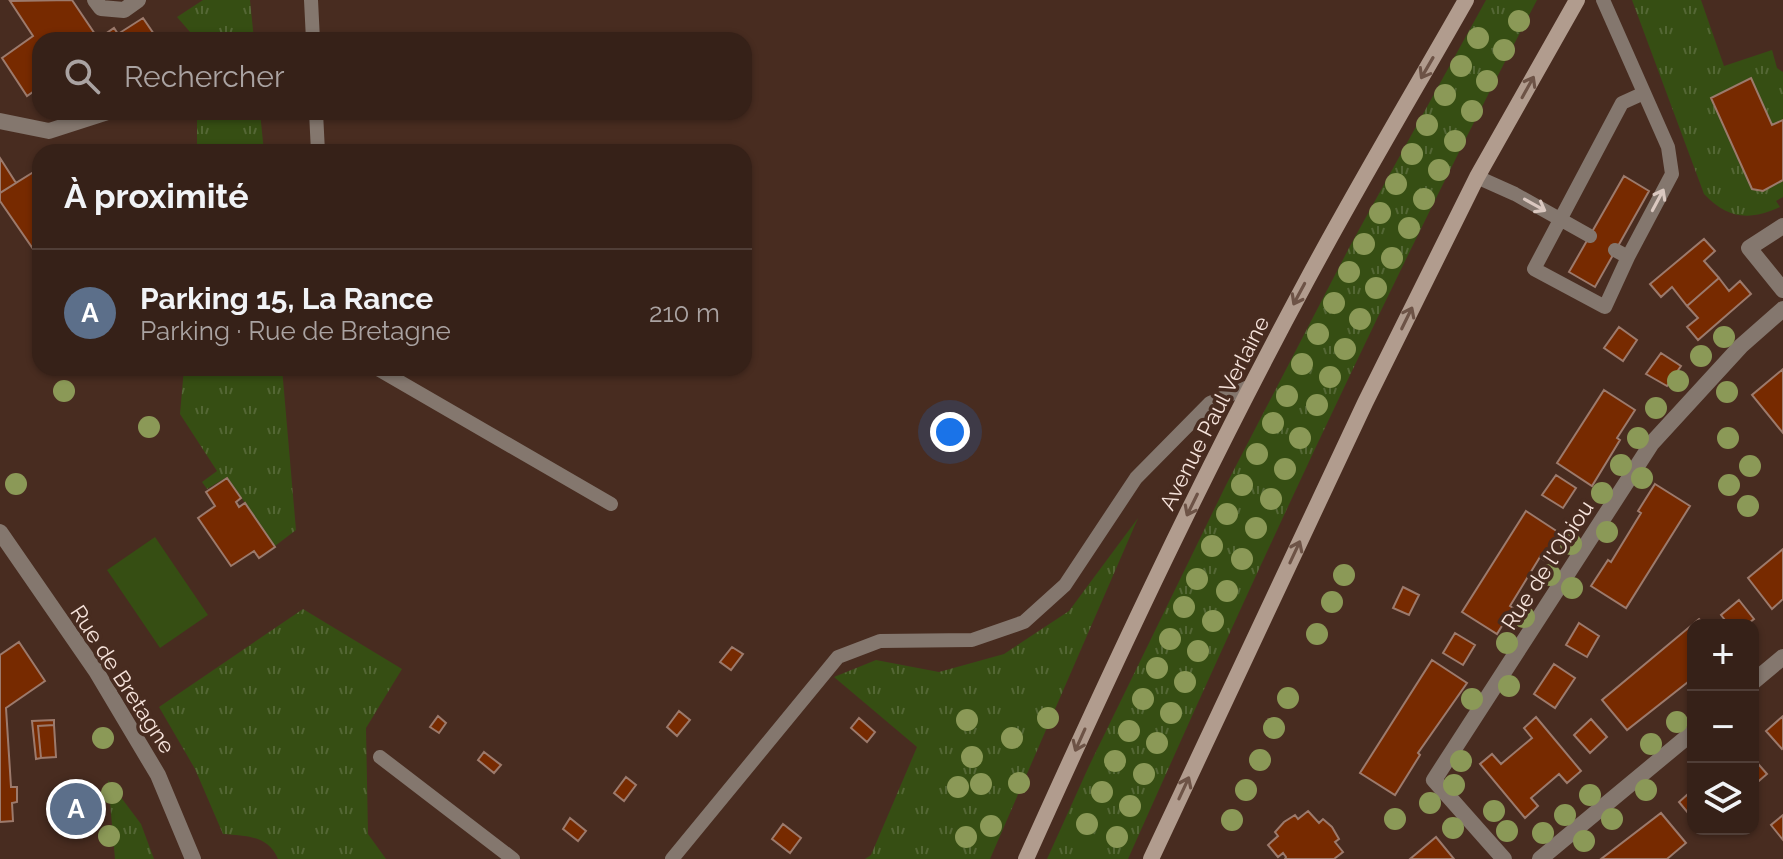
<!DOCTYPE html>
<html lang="fr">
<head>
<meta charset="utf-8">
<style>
  body { margin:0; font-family:Raleway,sans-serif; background:#412e25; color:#f1f3f6 }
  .controls { position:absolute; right:24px; bottom:24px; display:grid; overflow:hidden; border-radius:16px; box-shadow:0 2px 6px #0004 }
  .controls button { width:72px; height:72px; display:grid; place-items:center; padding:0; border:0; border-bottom:2px solid #503e37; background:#362118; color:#f1f3f6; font:40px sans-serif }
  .you { position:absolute; left:950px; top:432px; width:28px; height:28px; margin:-20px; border:6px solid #fff; border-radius:50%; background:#1a73e8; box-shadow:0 0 0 12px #1a73e833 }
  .badge { display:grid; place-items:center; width:52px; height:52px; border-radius:50%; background:#d93025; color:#fff; font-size:26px; font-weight:700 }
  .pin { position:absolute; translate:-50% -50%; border:4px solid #fff; box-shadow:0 2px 8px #0006 }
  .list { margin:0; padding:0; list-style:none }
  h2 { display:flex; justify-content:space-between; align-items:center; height:104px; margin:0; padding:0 32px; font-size:34px }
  h2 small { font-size:26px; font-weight:400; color:#aaa3a2 }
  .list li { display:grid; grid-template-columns:52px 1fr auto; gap:24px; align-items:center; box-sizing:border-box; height:128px; padding:0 32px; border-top:2px solid #503e37 }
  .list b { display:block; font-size:30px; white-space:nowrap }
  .list p { margin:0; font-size:26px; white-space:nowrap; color:#aaa3a2 }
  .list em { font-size:26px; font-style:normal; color:#aaa3a2 }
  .icon { flex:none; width:44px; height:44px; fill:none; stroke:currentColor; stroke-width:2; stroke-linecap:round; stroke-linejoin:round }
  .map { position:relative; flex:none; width:1783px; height:859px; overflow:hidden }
  .search { position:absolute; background:#362118; box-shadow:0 2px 6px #0004; left:32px; top:32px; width:720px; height:88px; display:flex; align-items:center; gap:20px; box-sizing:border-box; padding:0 28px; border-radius:24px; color:#aaa3a2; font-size:30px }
  .panel { position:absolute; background:#362118; box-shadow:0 2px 6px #0004; left:32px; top:144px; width:720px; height:232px; border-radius:24px }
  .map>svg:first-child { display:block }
  .grass { fill:url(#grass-tufts) }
  .pitch { fill:#364e13 }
  .building { fill:#772a00; stroke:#9c7a6c; stroke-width:2 }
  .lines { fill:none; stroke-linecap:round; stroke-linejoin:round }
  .lane { stroke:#84776e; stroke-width:14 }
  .street { stroke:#84776e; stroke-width:16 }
  .secondary { stroke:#b19c8e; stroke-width:16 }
  .tree { fill:#8b9957 }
  .oneway { stroke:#6d5346 }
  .oneway2 { stroke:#dac8c0 }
  .labels { text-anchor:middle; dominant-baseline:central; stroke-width:7; stroke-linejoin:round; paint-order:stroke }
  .street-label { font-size:22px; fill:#f6e3db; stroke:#482c20 }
</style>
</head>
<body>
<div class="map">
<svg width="1783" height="859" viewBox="0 0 1783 859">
  <defs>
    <pattern id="grass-tufts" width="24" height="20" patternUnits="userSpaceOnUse" patternTransform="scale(2)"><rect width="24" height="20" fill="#364e13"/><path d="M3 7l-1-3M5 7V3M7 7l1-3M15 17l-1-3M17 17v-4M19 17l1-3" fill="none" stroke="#546735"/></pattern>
  </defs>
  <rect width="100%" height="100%" fill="#482c20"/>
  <path class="grass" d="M203 0H250L254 40H197L177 17Z
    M1486 0H1537C1390 281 1257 569 1128 859H1047L1089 766 1226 485 1350 246Z
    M1632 0H1701L1724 66 1772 50 1777 68 1783 72V120L1772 125 1751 78 1711 98 1752 189 1763 191 1783 180V197L1776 201 1780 207C1749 221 1728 219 1704 194Z
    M197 112H260L264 152H197Z
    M184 368H282L296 530 275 546 227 477 207 489 202 482 217 471 180 414Z
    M1138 518 990 859H865L871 855 917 747 834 677 876 660 939 672 1004 654 1069 611Z
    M303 609 402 669 366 728 368 834 386 859H278C268 835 246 836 223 834L195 769 159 707Z
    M108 780 141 824 154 859H115Z"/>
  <path class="pitch" d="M155 537 208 615 160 648 107 570Z"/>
  <path class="building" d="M72 0 99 40H40V87L27 96 2 58 33 36 10 1Z
    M143 18 158 40H104L101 37 114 28 118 34Z
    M1751 78 1772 125 1783 120V180L1763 191 1752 189 1711 98Z
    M0 158 16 183 0 193Z
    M40 168V259L0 201V193Z
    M1624 176 1649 191 1595 287 1569 272Z
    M1704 239 1715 251 1704 261 1719 278 1687 306 1672 287 1661 297 1650 284Z
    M1719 278 1729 291 1740 281 1751 294 1698 340 1687 327 1698 318 1687 306Z
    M1619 327 1637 340 1623 361 1604 348Z
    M1661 353 1681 366 1667 386 1646 374Z
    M1783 369V433L1752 395Z
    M1604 390 1635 410 1617 438 1620 440 1592 486 1557 463Z
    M1556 475 1576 488 1563 508 1542 495Z
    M227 478 241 498 236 502 239 507 245 503 275 547 259 558 254 551 231 566 198 518 215 506 206 492Z
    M1655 484 1690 506 1626 608 1591 586 1608 560 1611 562 1641 513 1638 511Z
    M1526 511 1561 534 1544 560 1540 557 1510 606 1513 608 1497 634 1462 612Z
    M1783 549V599L1772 609 1748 578Z
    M1403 587 1419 595 1409 615 1393 608Z
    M1739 600 1754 619 1746 625H1729L1721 615Z
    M1699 619 1705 625H1693V678L1627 730 1602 700Z
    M1579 623 1599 636 1587 657 1566 645Z
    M1455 633 1475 645 1463 665 1443 653Z
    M19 642 45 681 6 708 11 787H17V802L12 803 13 821 0 822V655Z
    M732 647 743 654 731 670 720 662Z
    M1432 660 1467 683 1418 753 1420 755 1395 795 1360 773Z
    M1554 664 1575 678 1555 708 1534 694Z
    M679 711 690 720 677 736 667 727Z
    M438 716 446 723 439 733 430 727Z
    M1783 716V748L1782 749 1766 731Z
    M1536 717 1581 771 1567 783 1559 774 1531 798 1538 806 1525 818 1480 764 1492 754 1501 764 1532 738 1524 728Z
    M859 718 875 732 867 742 851 728Z
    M1591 719 1607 737 1590 753 1574 735Z
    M54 720V725L38 726 41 758 36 759 32 721Z
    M54 725 56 757 41 758 38 726Z
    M484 752 501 765 494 773 478 760Z
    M1753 758 1767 774 1753 786Z
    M626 777 636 785 624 801 614 793Z
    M1688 794 1693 800V819L1679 802Z
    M1308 811 1319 823 1323 819 1332 827 1339 839 1335 842 1343 852 1334 859H1285L1286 857 1283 853 1278 857 1268 845 1278 836 1275 832 1284 822 1295 815 1298 819Z
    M1661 813 1686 843 1667 859H1601Z
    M1783 815V840L1771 825Z
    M570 818 586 831 578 841 563 829Z
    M783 824 801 838 790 853 772 839Z
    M1436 837 1454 859H1410Z"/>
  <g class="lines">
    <path class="lane" d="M311 0 313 40
      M1603 0 1668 147 1672 174 1628 257 1615 250
      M316 112 318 152
      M1477 177 1515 194 1590 236
      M1628 257 1605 307 1534 269 1622 103 1644 93
      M376 368 611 504
      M380 757 513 859
      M672 859 838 657 880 641 972 640 1024 622 1065 585 1136 478 1210 403 1251 386"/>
    <path class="street" d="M95 0 101 8 124 10 138 0
      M0 121 49 131 108 112
      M1783 226 1749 248 1783 290
      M0 532 96 671 158 775 193 859
      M1753 682 1783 657
      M1504 859 1434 780 1652 443 1741 346 1783 309
      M1540 859 1693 732"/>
    <path class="secondary" d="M1026 859C1114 663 1205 469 1307 280 1358 185 1413 93 1466 0
      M1151 859 1365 403 1477 177 1577 0"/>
  </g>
  <g class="tree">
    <circle cx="1519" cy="21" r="11"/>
    <circle cx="1478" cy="38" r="11"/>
    <circle cx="1504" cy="50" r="11"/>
    <circle cx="1461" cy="66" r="11"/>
    <circle cx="1487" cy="81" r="11"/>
    <circle cx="1445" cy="95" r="11"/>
    <circle cx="1472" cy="111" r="11"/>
    <circle cx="1427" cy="125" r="11"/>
    <circle cx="1455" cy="141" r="11"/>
    <circle cx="1412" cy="154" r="11"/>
    <circle cx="1439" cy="170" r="11"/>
    <circle cx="1396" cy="184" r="11"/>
    <circle cx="1424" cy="199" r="11"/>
    <circle cx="1380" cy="213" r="11"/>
    <circle cx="1409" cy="228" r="11"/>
    <circle cx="1364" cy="244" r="11"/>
    <circle cx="1392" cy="258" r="11"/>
    <circle cx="1349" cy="272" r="11"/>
    <circle cx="1376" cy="288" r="11"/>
    <circle cx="1334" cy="303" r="11"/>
    <circle cx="1360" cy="319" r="11"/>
    <circle cx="1318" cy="334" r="11"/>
    <circle cx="1724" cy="337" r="11"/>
    <circle cx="1345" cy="349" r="11"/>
    <circle cx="1701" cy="356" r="11"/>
    <circle cx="1302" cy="364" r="11"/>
    <circle cx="1330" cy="377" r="11"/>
    <circle cx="1678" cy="381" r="11"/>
    <circle cx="64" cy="391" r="11"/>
    <circle cx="1727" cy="392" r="11"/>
    <circle cx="1287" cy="396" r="11"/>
    <circle cx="1317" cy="405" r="11"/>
    <circle cx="1656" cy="408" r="11"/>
    <circle cx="1273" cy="423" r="11"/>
    <circle cx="149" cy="427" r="11"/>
    <circle cx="1300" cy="438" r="11"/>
    <circle cx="1638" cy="438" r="11"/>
    <circle cx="1728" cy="438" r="11"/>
    <circle cx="1257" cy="454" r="11"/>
    <circle cx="1621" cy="465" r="11"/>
    <circle cx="1750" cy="466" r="11"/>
    <circle cx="1285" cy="469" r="11"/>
    <circle cx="1642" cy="478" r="11"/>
    <circle cx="16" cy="484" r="11"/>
    <circle cx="1242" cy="485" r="11"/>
    <circle cx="1729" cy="485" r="11"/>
    <circle cx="1602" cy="493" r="11"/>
    <circle cx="1271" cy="499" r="11"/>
    <circle cx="1748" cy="506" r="11"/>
    <circle cx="1227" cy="514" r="11"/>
    <circle cx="1256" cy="528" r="11"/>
    <circle cx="1607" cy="532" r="11"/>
    <circle cx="1571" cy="544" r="11"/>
    <circle cx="1212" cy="546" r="11"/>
    <circle cx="1242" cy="559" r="11"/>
    <circle cx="1344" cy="575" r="11"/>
    <circle cx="1550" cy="575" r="11"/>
    <circle cx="1197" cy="579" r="11"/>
    <circle cx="1572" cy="588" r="11"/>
    <circle cx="1227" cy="591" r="11"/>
    <circle cx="1332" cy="602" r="11"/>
    <circle cx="1184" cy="607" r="11"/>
    <circle cx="1524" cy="617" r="11"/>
    <circle cx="1213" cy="621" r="11"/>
    <circle cx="1317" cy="634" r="11"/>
    <circle cx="1170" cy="639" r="11"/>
    <circle cx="1507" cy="643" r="11"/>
    <circle cx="1198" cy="651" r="11"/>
    <circle cx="1157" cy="668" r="11"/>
    <circle cx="1185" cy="682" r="11"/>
    <circle cx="1509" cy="686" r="11"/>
    <circle cx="1288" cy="698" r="11"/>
    <circle cx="1143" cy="699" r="11"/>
    <circle cx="1472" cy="699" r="11"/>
    <circle cx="1171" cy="713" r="11"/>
    <circle cx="1048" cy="718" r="11"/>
    <circle cx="967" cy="720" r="11"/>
    <circle cx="1677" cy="722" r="11"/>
    <circle cx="1274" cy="728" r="11"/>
    <circle cx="1129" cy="731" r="11"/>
    <circle cx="103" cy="738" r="11"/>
    <circle cx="1012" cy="738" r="11"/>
    <circle cx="1157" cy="743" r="11"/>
    <circle cx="1651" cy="744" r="11"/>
    <circle cx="972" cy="757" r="11"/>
    <circle cx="1260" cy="760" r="11"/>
    <circle cx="1115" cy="761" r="11"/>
    <circle cx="1461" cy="761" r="11"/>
    <circle cx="1144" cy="774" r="11"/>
    <circle cx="1019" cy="783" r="11"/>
    <circle cx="981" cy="784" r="11"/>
    <circle cx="1454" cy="785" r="11"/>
    <circle cx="958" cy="787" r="11"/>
    <circle cx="1246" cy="790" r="11"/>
    <circle cx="1646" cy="790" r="11"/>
    <circle cx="1102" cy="792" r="11"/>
    <circle cx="112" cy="793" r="11"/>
    <circle cx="1590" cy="795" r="11"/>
    <circle cx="1430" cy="803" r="11"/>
    <circle cx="1130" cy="806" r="11"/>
    <circle cx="1494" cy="811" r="11"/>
    <circle cx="1565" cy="815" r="11"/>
    <circle cx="1395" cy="819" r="11"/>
    <circle cx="1612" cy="819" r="11"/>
    <circle cx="1232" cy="820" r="11"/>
    <circle cx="1087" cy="824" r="11"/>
    <circle cx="991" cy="826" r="11"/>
    <circle cx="1453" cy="828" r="11"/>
    <circle cx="1507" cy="831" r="11"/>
    <circle cx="1543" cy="833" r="11"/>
    <circle cx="109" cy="836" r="11"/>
    <circle cx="966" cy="837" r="11"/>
    <circle cx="1117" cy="837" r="11"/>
    <circle cx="1584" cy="841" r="11"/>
  </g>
  <defs><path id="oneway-shaft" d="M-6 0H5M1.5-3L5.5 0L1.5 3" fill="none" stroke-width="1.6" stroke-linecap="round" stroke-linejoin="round" transform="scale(2)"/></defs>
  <g class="oneway">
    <use href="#oneway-shaft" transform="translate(1427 68) rotate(120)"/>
    <use href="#oneway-shaft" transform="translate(1528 87) rotate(-61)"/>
    <use href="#oneway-shaft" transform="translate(1299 294) rotate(118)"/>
    <use href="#oneway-shaft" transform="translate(1407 318) rotate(-64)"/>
    <use href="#oneway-shaft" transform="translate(1192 505) rotate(116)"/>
    <use href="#oneway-shaft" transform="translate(1295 552) rotate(-65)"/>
    <use href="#oneway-shaft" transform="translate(1080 740) rotate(114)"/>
    <use href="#oneway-shaft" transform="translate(1184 788) rotate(-65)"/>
  </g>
  <g class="oneway2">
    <use href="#oneway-shaft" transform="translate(1658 200) rotate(-62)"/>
    <use href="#oneway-shaft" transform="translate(1535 205) rotate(29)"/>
  </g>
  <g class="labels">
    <g class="street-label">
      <text transform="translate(1214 413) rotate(-63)">Avenue Paul Verlaine</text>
      <text transform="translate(1547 565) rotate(-57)">Rue de l'Obiou</text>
      <text transform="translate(123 679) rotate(57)">Rue de Bretagne</text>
    </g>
  </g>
</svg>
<div class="controls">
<button>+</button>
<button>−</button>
<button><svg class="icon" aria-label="layers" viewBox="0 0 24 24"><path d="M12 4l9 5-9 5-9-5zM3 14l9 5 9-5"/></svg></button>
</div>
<div class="you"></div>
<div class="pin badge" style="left:76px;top:809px;background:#5c6f8a">A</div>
<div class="search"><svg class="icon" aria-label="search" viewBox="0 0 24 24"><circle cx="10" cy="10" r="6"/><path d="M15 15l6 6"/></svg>Rechercher</div>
<section class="panel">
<h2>À proximité<small></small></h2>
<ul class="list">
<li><span class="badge" style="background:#5c6f8a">A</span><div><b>Parking 15, La Rance</b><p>Parking · Rue de Bretagne</p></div><em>210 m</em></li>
</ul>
</section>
</div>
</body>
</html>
